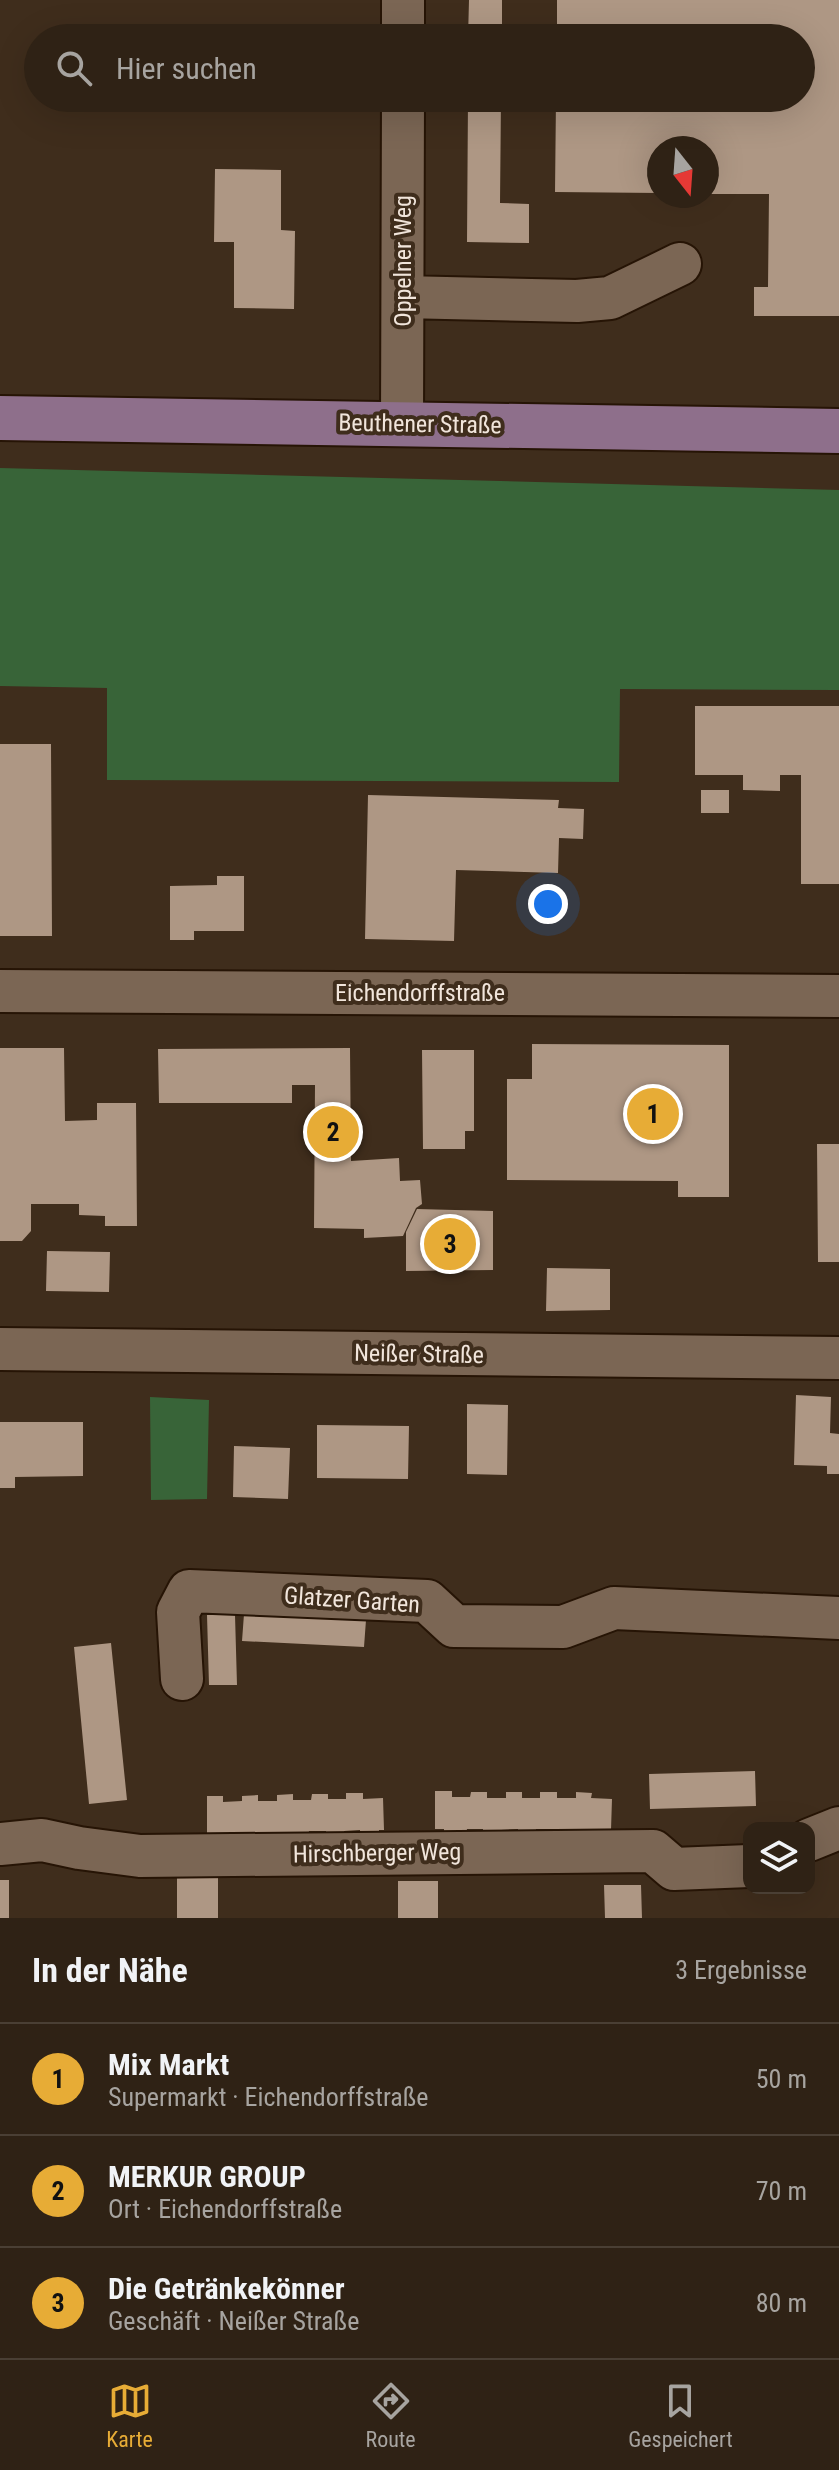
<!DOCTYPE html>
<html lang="de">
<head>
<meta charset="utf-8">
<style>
  body { margin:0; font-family:"Roboto Condensed",sans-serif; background:#3b2f22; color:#f1f3f6 }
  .controls { position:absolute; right:24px; bottom:24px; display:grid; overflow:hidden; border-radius:16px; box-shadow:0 8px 32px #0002 }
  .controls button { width:72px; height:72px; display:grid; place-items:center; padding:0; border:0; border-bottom:2px solid #4a3f34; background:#2f2215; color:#f1f3f6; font:40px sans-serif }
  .compass { position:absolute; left:647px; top:136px; width:72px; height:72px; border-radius:50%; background:#2f2215; box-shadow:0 8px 32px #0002; rotate:163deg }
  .you { position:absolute; left:548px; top:904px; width:28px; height:28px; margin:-20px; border:6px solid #fff; border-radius:50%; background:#1a73e8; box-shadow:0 0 0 12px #1a73e833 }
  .badge { display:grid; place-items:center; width:52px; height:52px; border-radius:50%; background:#e7ac36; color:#111; font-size:26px; font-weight:700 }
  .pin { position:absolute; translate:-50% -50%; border:4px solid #fff; box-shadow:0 2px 8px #0006 }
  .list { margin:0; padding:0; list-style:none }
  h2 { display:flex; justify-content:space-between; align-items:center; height:104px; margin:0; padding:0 32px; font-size:34px }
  h2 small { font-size:26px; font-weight:400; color:#a7a4a0 }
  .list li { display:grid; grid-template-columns:52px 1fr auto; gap:24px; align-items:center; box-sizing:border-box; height:112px; padding:0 32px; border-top:2px solid #4a3f34 }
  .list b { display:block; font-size:30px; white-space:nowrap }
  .list p { margin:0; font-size:26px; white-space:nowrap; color:#a7a4a0 }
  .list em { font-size:26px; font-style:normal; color:#a7a4a0 }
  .icon { flex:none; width:44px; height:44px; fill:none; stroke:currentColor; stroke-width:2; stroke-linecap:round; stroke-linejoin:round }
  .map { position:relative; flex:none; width:839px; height:1918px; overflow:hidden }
  .search { position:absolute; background:#2f2215; box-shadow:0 8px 32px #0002; left:24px; right:24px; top:24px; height:88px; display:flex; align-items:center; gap:20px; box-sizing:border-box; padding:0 28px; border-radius:44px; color:#a7a4a0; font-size:30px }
  .sheet { height:440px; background:#2f2215 }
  nav { display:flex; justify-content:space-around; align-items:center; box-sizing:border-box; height:112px; border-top:2px solid #4a3f34; background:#2f2215; font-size:22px; color:#a7a4a0 }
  nav a { display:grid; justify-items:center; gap:4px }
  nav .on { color:#e7ac36 }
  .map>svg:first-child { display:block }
  .green { fill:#386438 }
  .building { fill:#ae9784 }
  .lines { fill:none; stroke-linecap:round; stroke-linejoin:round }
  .minor-casing { stroke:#261405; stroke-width:46 }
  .major-casing { stroke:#261405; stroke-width:48 }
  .minor { stroke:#7b6654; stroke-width:42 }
  .major { stroke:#8e6f8b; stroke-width:44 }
  .labels { text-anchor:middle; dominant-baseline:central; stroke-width:8; stroke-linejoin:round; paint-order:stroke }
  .street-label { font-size:24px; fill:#f1e5db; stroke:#3f2d1c }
</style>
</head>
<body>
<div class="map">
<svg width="839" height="1918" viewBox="0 0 839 1918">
  <rect width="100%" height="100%" fill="#3f2d1c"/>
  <path class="green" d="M0 468 839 490V690L620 689 619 782 107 780V688L0 686Z
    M150 1397 209 1400 207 1499 151 1500Z"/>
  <path class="building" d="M469 0H502V38H468Z
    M557 0H839V316H754V287H768L769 194H707V148H659V193L555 192 556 98H801V38H557Z
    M468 98H501L500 203 529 204V243L467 242Z
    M215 169 281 170V230L295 231 294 309 234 308V242H214Z
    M695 706H839V884H801V775H780V791L743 790V775H695Z
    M0 744H51L52 936H0Z
    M701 790H729V813H701Z
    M368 795 559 800 558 808 584 809 583 839 559 838 558 873 456 870 454 941 365 939Z
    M217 876H244V931H194V940H170V886L217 885Z
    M532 1044 729 1045V1197H678V1181L507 1180V1079H532Z
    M0 1048H64L65 1121 97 1120V1103H136L137 1226H105V1216L79 1215V1204H31V1231L22 1241H0Z
    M350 1048 351 1161 399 1158 400 1181 420 1180 422 1204 416 1208 403 1236 364 1238V1229L314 1228 315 1085H292V1103H159L158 1049Z
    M422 1050H474V1131H465V1149H423Z
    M817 1144H839V1262H818Z
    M417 1209 493 1211V1270L406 1271V1232Z
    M47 1251 110 1252 109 1292 46 1291Z
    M547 1268 610 1269V1310L546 1311Z
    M796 1395 831 1397 830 1433 839 1434V1474H827V1466L794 1465Z
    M467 1404 508 1405 507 1475 467 1474Z
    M0 1422H83V1476L15 1477V1488H0Z
    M317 1425 409 1426 408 1479 317 1478Z
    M234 1446 290 1448 288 1499 233 1497Z
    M244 1614 366 1620 364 1647 242 1641Z
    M207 1615H235L237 1685H209Z
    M111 1643 127 1800 89 1804 74 1647Z
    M755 1771 756 1806 650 1809 649 1774Z
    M435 1791H452V1797H470L471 1792H487V1798H506V1792H522V1798H540V1792H557V1798H576V1792L592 1793 591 1798 612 1799 611 1830H606V1836H588V1830H571V1835H553V1829H536V1835H518V1829L501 1830V1835H483V1829H467L466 1835H444V1829H435Z
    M346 1793H363V1799L383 1798 384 1830H379V1835L360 1836V1830L344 1831V1836L326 1837V1831H309L308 1837 291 1838 290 1832H274L273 1838 255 1839V1833H239V1839L220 1840V1834H207V1796H223V1802L242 1801V1796L258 1795V1801H277V1795L293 1794V1800H311L312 1794H328V1799H346Z
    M177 1873H218V1918H177Z
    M0 1880H9V1918H0Z
    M398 1881H438V1918H398Z
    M604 1885H641L642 1918H605Z"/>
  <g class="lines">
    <defs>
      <path id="minor" d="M403 0V38
        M403 297 577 301 610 298 680 264
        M402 424 403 98
        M0 991 839 996
        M0 1349 839 1358
        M182 1679 178 1612 189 1591 427 1601 454 1626 563 1627 614 1608 839 1618
        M809 1840 839 1828
        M0 1844 42 1840 79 1848 140 1856 653 1851 674 1869 749 1866"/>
      <path id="major" d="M0 418 839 431"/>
    </defs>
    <use href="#minor" class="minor-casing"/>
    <use href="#major" class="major-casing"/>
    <use href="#minor" class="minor"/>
    <use href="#major" class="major"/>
  </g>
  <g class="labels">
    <g class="street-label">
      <text transform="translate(403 261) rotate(-90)">Oppelner Weg</text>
      <text transform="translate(420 424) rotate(1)">Beuthener Straße</text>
      <text x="420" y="993">Eichendorffstraße</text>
      <text transform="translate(419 1354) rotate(1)">Neißer Straße</text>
      <text transform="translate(352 1600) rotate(4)">Glatzer Garten</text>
      <text transform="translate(377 1853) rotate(-1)">Hirschberger Weg</text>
    </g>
  </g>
</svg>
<div class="controls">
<button><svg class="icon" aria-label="layers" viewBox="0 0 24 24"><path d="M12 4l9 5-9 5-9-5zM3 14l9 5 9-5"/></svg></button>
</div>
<svg class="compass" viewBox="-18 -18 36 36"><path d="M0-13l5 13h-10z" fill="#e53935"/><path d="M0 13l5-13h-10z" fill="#a7a4a0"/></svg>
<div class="you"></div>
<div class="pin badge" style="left:653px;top:1114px">1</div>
<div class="pin badge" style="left:333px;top:1132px">2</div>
<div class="pin badge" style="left:450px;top:1244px">3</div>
<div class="search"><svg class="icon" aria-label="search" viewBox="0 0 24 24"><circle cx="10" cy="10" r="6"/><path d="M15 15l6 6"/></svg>Hier suchen</div>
</div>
<section class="sheet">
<h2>In der Nähe<small>3 Ergebnisse</small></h2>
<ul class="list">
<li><span class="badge">1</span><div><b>Mix Markt</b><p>Supermarkt · Eichendorffstraße</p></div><em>50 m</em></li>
<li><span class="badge">2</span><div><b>MERKUR GROUP</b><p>Ort · Eichendorffstraße</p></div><em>70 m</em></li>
<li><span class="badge">3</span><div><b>Die Getränkekönner</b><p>Geschäft · Neißer Straße</p></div><em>80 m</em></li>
</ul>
</section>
<nav>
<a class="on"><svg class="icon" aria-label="map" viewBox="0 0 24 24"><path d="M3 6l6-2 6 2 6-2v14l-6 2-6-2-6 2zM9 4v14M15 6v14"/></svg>Karte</a>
<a><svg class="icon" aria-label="directions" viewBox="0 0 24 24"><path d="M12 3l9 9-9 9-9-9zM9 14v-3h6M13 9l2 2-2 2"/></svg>Route</a>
<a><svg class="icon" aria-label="saved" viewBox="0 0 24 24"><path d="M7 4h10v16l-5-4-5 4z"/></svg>Gespeichert</a>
</nav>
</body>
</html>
